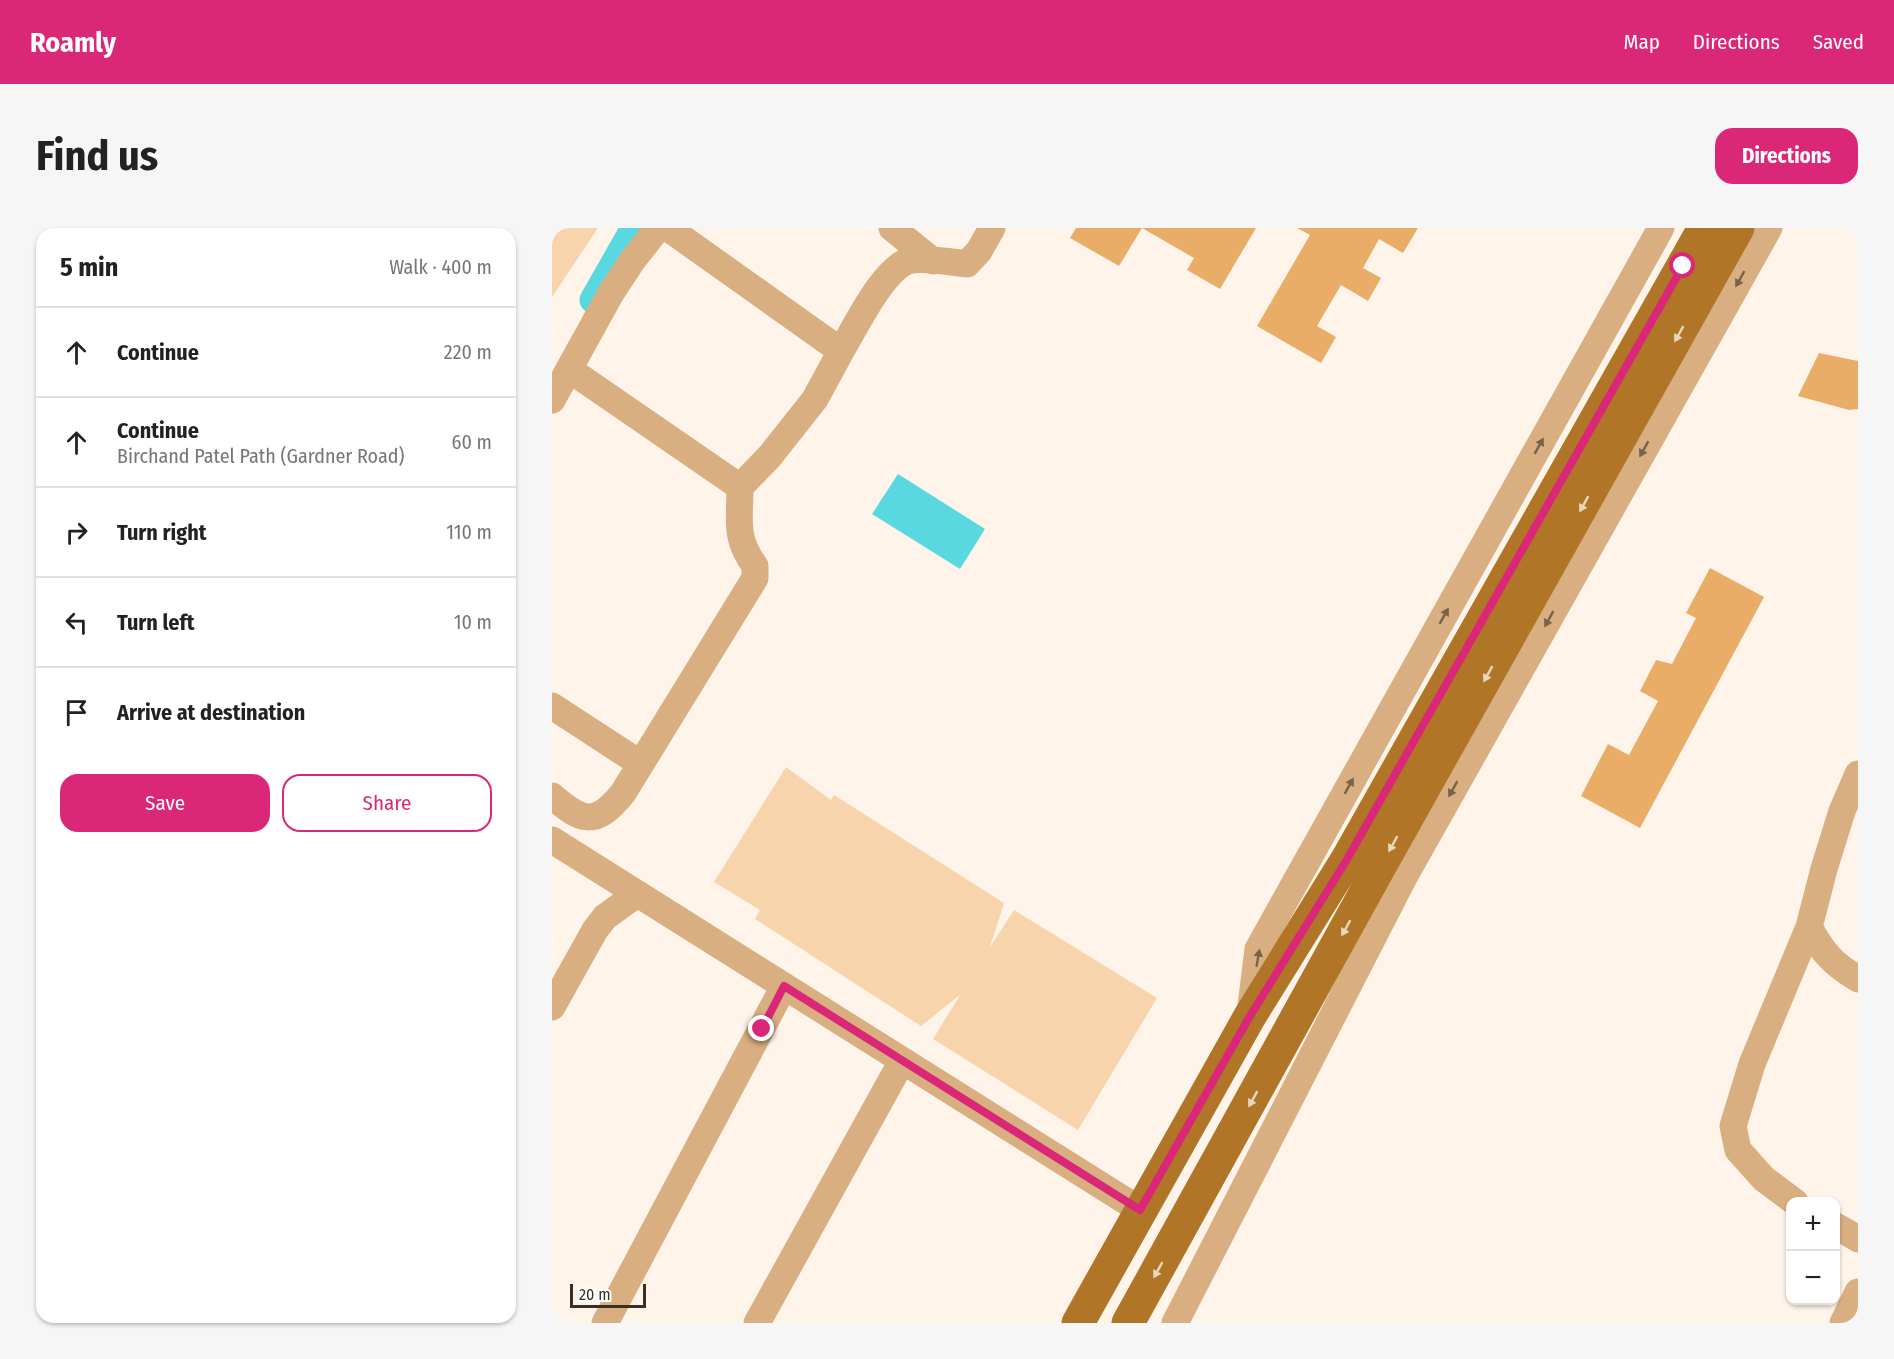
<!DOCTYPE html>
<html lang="en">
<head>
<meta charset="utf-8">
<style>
  body { margin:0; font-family:"Fira Sans Condensed",sans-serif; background:#f6f6f6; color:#222 }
  .controls { position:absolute; right:18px; bottom:18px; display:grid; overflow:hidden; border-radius:12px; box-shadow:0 2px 4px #0004 }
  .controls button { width:54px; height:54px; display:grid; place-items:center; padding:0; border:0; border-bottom:2px solid #e0e0e0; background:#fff; color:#222; font:30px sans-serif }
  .scale { position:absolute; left:18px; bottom:15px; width:76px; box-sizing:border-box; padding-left:6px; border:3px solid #392f24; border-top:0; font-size:16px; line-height:21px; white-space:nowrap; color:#392f24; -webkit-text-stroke:4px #fff; paint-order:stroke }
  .stop { position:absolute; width:18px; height:18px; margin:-14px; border:4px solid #db2777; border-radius:50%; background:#fff }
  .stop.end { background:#db2777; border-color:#fff; box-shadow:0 2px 6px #0008 }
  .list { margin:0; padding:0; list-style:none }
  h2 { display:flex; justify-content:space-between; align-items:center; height:78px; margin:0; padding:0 24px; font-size:26px }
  h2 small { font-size:20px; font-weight:400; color:#767676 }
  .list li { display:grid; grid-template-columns:39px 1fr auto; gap:18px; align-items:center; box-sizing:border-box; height:90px; padding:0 24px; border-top:2px solid #e0e0e0 }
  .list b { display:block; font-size:22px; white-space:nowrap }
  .list p { margin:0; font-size:20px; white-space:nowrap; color:#767676 }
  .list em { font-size:20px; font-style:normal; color:#767676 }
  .actions { display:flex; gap:12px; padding:18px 24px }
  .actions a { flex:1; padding:14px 0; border:2px solid #db2777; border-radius:18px; text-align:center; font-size:21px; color:#db2777 }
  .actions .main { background:#db2777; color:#fff }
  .icon { flex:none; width:33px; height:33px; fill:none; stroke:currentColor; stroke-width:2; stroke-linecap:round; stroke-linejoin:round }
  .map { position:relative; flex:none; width:1306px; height:1095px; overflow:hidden; border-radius:18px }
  header { display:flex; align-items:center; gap:36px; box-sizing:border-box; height:84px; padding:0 30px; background:#db2777; color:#fff }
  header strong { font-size:28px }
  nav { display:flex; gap:33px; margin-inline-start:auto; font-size:21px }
  .intro { display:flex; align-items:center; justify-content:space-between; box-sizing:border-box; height:144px; padding:0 36px }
  h1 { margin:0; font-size:42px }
  .button { padding:15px 27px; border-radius:18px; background:#db2777; color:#fff; font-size:21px; font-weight:700 }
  main { display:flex; gap:36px; padding:0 36px }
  aside { flex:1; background:#fff; border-radius:18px; box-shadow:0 2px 4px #0004 }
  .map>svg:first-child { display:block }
  .green { fill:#f8d4ad }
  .water { fill:#59d9df }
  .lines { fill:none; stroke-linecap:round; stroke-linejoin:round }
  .canal { stroke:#59d9df; stroke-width:27 }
  .building { fill:#eaad68 }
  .minor { stroke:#d9af82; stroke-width:27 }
  .major { stroke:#b17528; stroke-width:33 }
  .oneway { fill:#79624a }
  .oneway2 { fill:#e8d6be }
  .route { stroke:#db2777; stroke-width:8 }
</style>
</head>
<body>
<header>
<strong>Roamly</strong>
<nav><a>Map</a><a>Directions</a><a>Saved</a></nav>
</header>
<div class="intro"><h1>Find us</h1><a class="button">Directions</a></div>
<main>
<aside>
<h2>5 min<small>Walk · 400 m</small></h2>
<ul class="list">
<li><svg class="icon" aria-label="ahead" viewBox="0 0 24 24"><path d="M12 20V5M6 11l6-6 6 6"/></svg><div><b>Continue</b></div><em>220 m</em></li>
<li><svg class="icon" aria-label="ahead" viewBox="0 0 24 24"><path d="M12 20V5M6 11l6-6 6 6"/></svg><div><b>Continue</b><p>Birchand Patel Path (Gardner Road)</p></div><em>60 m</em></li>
<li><svg class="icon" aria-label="right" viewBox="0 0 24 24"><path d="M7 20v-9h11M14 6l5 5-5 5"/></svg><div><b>Turn right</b></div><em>110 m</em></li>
<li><svg class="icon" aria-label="left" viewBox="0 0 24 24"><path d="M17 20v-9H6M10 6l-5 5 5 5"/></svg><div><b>Turn left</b></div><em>10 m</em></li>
<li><svg class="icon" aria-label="arrive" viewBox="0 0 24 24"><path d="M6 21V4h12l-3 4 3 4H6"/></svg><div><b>Arrive at destination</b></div></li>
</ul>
<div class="actions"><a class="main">Save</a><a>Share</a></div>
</aside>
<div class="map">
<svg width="1306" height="1095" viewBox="0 0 1306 1095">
  <rect width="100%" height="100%" fill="#fff4e9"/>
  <path class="green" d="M0 0H46L0 69Z
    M234 539 279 572 282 567 452 675 438 719 462 682 605 770 526 902 381 811 408 767 369 798 203 691 208 682 162 654Z"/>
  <path class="water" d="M346 246 433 301 408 341 320 286Z"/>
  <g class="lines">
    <path class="canal" d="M41 72 82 0"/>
  </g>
  <path class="building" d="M524 0H590L567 38 518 10Z
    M590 0H704L668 61 635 42 642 30Z
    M745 0H866L851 25 827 11 811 40 829 50 816 73 789 57 765 98 784 109 769 135 705 98 758 7Z
    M1267 125 1306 133V181L1297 182 1246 168Z
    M1158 340 1212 369 1088 600 1029 568 1056 516 1077 527 1106 473 1088 463 1104 432 1120 436 1144 390 1134 385Z"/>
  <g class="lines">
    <path class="minor" d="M116 0 289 123 263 171 218 228 188 259
      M340 0 381 33
      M289 123C303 100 332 38 359 32 372 30 401 34 415 36L427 23 440 0
      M0 172 59 65 80 33 106 0
      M0 478 89 536
      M0 568C31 595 44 598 71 565L203 350V338C182 309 188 292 188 259L18 142
      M0 612 588 982
      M1257 699C1271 725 1281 736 1306 751
      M0 779 43 702 53 689 85 666
      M698 786 706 721 1109 0
      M1243 974 1212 951 1186 922 1181 898 1200 836 1257 699 1272 641 1290 583 1306 546
      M1284 998 1306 1011
      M53 1095 232 758
      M205 1095 350 833
      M623 1095 851 651 1217 0
      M1291 1095 1306 1064"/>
    <path class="major" d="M526 1095 698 788 794 633 1152 0
      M576 1095 822 649 1186 0"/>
  </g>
  <defs><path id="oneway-solid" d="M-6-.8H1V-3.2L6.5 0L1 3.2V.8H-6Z" transform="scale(1.5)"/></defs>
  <g class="oneway">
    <use href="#oneway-solid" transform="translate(1188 51) rotate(119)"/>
    <use href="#oneway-solid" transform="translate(987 218) rotate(-61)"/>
    <use href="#oneway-solid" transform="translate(1092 221) rotate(119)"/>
    <use href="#oneway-solid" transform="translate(892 388) rotate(-61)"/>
    <use href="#oneway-solid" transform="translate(997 391) rotate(119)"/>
    <use href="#oneway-solid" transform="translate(797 558) rotate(-61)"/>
    <use href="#oneway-solid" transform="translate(901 561) rotate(119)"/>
    <use href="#oneway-solid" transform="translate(706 730) rotate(-80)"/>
  </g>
  <g class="oneway2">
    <use href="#oneway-solid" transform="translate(1127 106) rotate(119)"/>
    <use href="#oneway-solid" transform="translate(1032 276) rotate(119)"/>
    <use href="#oneway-solid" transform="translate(936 446) rotate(119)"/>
    <use href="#oneway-solid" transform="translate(841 616) rotate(119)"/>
    <use href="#oneway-solid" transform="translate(794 700) rotate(119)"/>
    <use href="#oneway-solid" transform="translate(701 871) rotate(119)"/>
    <use href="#oneway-solid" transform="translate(606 1042) rotate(119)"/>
  </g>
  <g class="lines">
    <path class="route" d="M210 801 232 758 588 982 698 788 794 633 1131 38"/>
  </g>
</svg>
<div class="controls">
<button>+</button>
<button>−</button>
</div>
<div class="scale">20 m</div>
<div class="stop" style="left:1131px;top:38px"></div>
<div class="stop end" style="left:210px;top:801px"></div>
</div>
</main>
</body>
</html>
